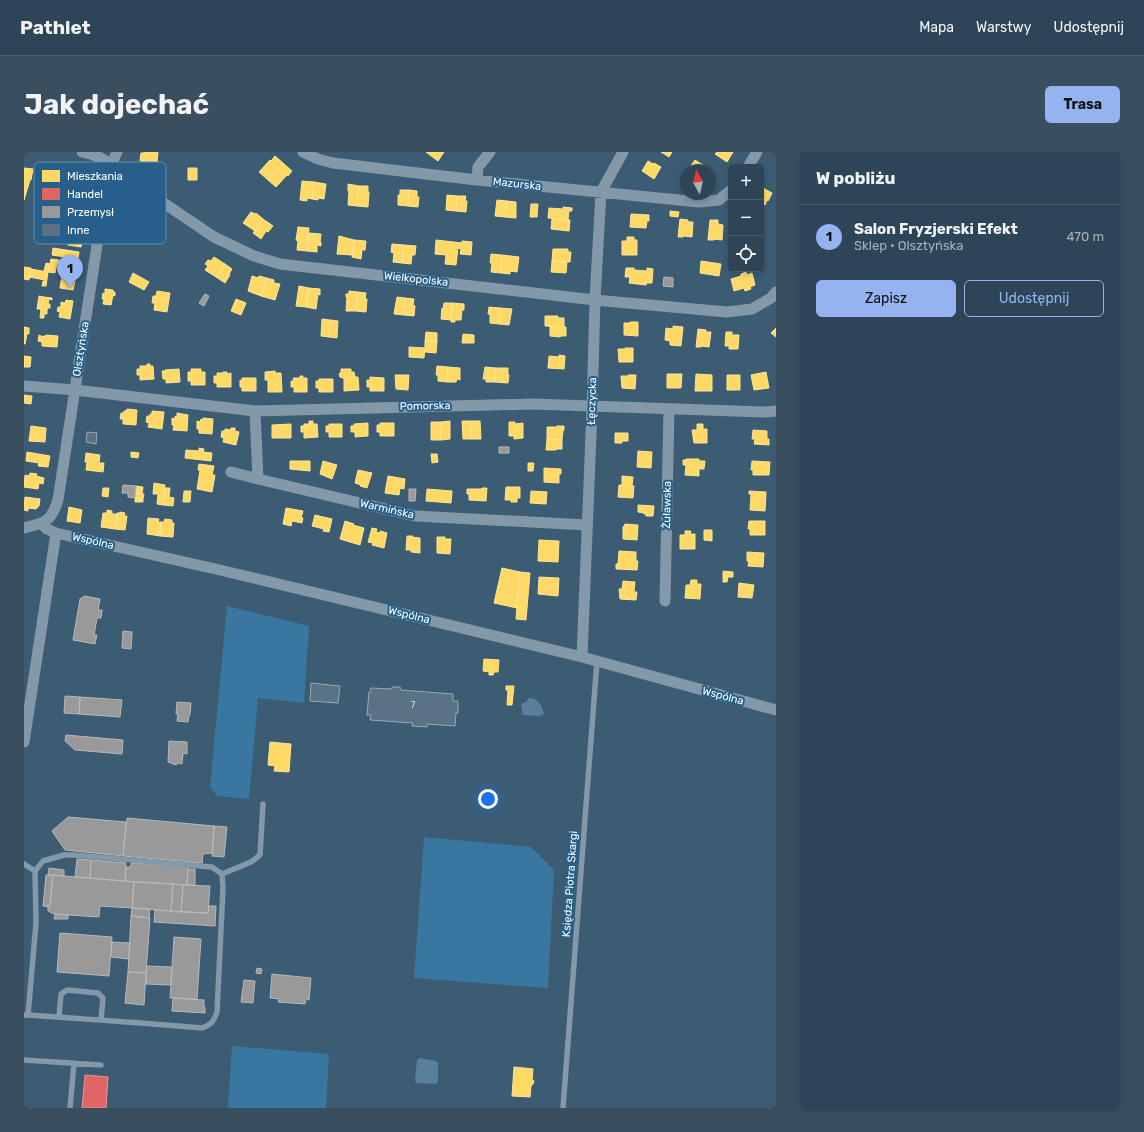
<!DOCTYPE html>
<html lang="pl">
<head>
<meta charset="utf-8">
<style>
  body { margin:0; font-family:Rubik,sans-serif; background:#394f60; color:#f1f3f6 }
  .controls { position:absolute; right:12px; top:12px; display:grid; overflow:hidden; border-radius:6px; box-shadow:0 2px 6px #0003 }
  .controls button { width:36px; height:36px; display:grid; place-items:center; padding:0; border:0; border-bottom:1px solid #485d6c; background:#2d4556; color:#f1f3f6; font:20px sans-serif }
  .compass { position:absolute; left:656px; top:12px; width:36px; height:36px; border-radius:50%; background:#2d4556; box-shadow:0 2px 6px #0003; rotate:352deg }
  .you { position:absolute; left:464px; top:647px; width:14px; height:14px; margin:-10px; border:3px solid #fff; border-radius:50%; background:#1a73e8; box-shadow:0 0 0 6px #1a73e833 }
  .badge { display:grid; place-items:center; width:26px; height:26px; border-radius:50%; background:#95b2f1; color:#111; font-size:13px; font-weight:700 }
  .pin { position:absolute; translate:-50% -33px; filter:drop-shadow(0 1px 2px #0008) }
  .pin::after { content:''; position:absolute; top:21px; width:14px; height:12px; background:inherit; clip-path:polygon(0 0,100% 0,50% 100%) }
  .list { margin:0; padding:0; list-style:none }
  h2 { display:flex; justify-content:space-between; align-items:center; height:52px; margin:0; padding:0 16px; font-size:17px }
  h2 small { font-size:13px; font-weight:400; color:#a7b1b9 }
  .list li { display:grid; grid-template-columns:26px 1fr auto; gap:12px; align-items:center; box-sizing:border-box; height:64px; padding:0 16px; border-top:1px solid #485d6c }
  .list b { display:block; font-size:15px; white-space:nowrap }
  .list p { margin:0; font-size:13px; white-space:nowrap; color:#a7b1b9 }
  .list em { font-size:13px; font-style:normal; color:#a7b1b9 }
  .actions { display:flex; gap:8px; padding:12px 16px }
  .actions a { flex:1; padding:9px 0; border:1px solid #95b2f1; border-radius:6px; text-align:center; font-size:14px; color:#95b2f1 }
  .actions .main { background:#95b2f1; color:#111 }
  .icon { flex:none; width:22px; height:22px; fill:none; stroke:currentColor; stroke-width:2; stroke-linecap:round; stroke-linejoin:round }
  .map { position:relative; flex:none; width:752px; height:956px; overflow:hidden; border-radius:6px }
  header { display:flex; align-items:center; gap:24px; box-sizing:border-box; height:56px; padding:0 20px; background:#2d4556; border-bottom:1px solid #485d6c }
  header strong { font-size:19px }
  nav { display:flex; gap:22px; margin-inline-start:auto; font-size:14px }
  .intro { display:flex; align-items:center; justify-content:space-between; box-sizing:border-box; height:96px; padding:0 24px }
  h1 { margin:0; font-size:28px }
  .button { padding:10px 18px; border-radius:6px; background:#95b2f1; color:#111; font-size:14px; font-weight:700 }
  main { display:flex; gap:24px; padding:0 24px }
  aside { flex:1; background:#2d4556; border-radius:6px; box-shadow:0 2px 6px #0003 }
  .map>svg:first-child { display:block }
  .green { fill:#3976a0 }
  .water { fill:#587f9b }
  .homes { fill:#ffd966; stroke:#ffe494 }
  .shops { fill:#e06666; stroke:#e99494 }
  .industry { fill:#999; stroke:#b8b8b8 }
  .building { fill:#597385; stroke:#97a9b6 }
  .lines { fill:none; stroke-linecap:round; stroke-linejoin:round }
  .service { stroke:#8398a8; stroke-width:5.5 }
  .minor { stroke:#8398a8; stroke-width:11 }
  .labels { text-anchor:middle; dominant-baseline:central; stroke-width:4; stroke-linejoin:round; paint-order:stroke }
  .number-label { font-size:9px; fill:#d6dce0 }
  .street-label { font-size:11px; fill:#fff; stroke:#255f8a }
  .key { fill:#255f8a; stroke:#668fad; stroke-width:1 }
  .key-label { font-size:11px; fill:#fff }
</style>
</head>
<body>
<header>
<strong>Pathlet</strong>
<nav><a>Mapa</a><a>Warstwy</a><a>Udostępnij</a></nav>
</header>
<div class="intro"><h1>Jak dojechać</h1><a class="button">Trasa</a></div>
<main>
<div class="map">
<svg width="752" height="956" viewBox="0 0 752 956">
  <rect width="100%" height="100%" fill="#3c5c73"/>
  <path class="green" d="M203 454 285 474 280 551 234 546 225 647 193 644 186 635Z
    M400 685 507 695 530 718 524 836 390 826Z
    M208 894 305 902 302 956H204Z"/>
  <path class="water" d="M505 546C515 546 518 554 520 562L515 564 499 563 497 552 502 550Z
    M396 906 412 909 414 911V930L412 932 392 931 391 928 393 908Z"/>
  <path class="homes" d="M120 0H134L133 11 128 10V12H124V10L116 9 117 1H120Z
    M402 0H420L414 9Z
    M637 0H648L645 5Z
    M693 0H709L703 10 691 2Z
    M251 4 259 11 244 28 235 20 246 8 247 9Z
    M671 8 682 15 681 18H664Z
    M624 9 629 12 630 11 637 15 630 27 618 19Z
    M259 11 268 19 264 24 263 23 252 35 244 28Z
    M0 16 9 17 7 28H6L0 48Z
    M164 16H173V28H164Z
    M278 29 290 30 288 47 283 46V49L276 48Z
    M290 30 302 32 300 47 294 46V48L288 47Z
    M324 32 335 34 333 54 324 53 325 39H324Z
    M335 34H344V40H345L344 55 333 54Z
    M737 35 748 41 744 49 743 48 741 53 737 51Z
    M376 38H385L384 54 374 53V43H376Z
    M385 38 393 39V45H395L394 55 384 54Z
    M423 43 433 44 432 59 422 58Z
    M433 44H442L441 49H443L442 60 432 59Z
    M473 48 483 49 481 65 471 64Z
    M483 49 492 50V66L481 65Z
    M507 52H514L513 65H506Z
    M539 55 548 56V59H545L544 68 524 66 525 56 539 57Z
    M646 59 655 60 654 65 646 64Z
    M227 60 231 62 232 61 239 67 231 79 219 71Z
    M607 62 625 63V69H623L622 76 606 75Z
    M239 67 249 74 244 80 242 79 237 87 229 81Z
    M528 67 546 68 545 79 527 77Z
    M656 67 664 68V70H669L668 85 660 84 659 85H654Z
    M686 68H694V72L699 73 698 88 690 87V88H684Z
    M274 75 285 76 283 99 273 98 274 89 272 88Z
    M46 81 59 82 57 95 44 93Z
    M285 81 297 82 296 90H297V94L293 93V100L283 99Z
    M315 84 330 88 328 103 313 102Z
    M603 85H610V88H613V103H598V89H603Z
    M330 88 342 89 341 98H338L337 107 328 105Z
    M412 88 438 91V89L448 90 447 103 436 102 437 97 434 96 432 113 421 112 422 103 411 102Z
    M368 92 380 93 378 111 369 110 370 101 367 100Z
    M380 93 392 94 391 103H388L387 112 378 111Z
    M29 96 55 100 54 107 28 103Z
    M529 97H544V100H547L546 110 528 109Z
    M467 102 478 103 477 121 467 120 468 111H466Z
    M478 103 495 105 493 120 486 119V122L477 121Z
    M190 105 201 112 192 125 181 118 184 114 181 112 184 108 187 109Z
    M27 107 35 108V111H33L31 121 24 120Z
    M528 109 543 110 542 121 527 120Z
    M677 109 697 112 695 124 676 121Z
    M22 111 26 112 24 120 20 119Z
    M201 112 208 117 205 122 206 123 201 131 192 125Z
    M0 115 7 116 5 128 0 127Z
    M602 116H610V118L623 119V116L629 117 628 131H623L622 133 605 131 606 125H601Z
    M7 117 24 120 22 134H18L19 129H20L21 128 5 125Z
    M722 120 723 123 728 121 731 133 726 135 727 137 721 139 720 136 710 139 707 127 717 124V122Z
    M109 121 125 130 120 138 105 130Z
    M38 123 52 125 49 138 36 136Z
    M228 124 234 126 235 124 243 126 237 144 224 139Z
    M243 126 250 128V131L256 132 251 148 237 144Z
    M275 134 285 136 282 155 272 154Z
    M285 136 296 137V143L294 142 292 157 282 155Z
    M81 137 89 138V140H91V144L89 143 87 153 79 152 80 147H78L79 141 81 142Z
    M133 139 146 141 143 160 130 158 131 151H128L129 144H132Z
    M325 139 334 140 332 159H322L323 145H322V142H325Z
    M334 140 342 141 341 147H343L342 160 332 159Z
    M15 144 20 145 17 157H13Z
    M20 145 28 146V148L25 147 24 152H26V156H24L23 158 17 157Z
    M373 145 381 146 380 163 370 162Z
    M381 146 390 147 389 153 391 154 390 164 380 163Z
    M212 147 222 151 217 163 207 159Z
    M42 148 49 149 46 167 35 165 36 160 33 159 34 155H37V150L41 151Z
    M420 151H428L427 168 417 167 418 156 419 157Z
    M428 151 440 152V158H438L437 168H431V170H427Z
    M465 155 476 156 475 172 466 171V162H464Z
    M476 156 488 157 485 173 475 172Z
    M17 157 23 158V162H20V166H16Z
    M521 164H534V166H540V175L521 174Z
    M298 167 306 168 305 185 297 184Z
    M306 168 314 169 313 186 305 185Z
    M606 170H614V184L600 183V171H606Z
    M526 174 542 175V184H537L536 185 526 184Z
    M649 174 659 175 657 194 646 193V189L641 188 642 176 649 177Z
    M0 175 5 176V182L0 181Z
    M752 176V185L747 181Z
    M674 177 682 178V180H687L685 195 677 194V195H672Z
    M402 180 413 181V189H401Z
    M702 180H708V183H715L714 197H705V194H701Z
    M0 181 3 182 1 192H0Z
    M439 182 450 183V191H438Z
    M15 183 19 185V184H22V183L34 184 33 195 18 194V190L14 189Z
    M401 189H413L412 201 401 200Z
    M385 195 401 196 400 206 385 205Z
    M601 196H609V210H595L594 197H601Z
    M535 203 541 204 540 217 524 216 525 204 535 205Z
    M0 204 7 205 6 215H0Z
    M123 212H126V214H129L130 227 116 228V223H113V217H116V214H123Z
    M413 214 424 215 423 230 414 229V223H412Z
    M424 215 436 216V228L433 227 432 230H423Z
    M461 215 472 216 471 230H462V227H459Z
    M472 216H484V223H485L484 231 471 230Z
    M155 217 156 230 142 231V227H139L138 219H141V218Z
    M167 217H177V220H181V233H167V229H164V220H167Z
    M317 217H327V220H330L331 225H334L335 238 320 239V226H318L316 225 315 222 317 220Z
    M251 219V221H257L258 240H244V228H241V220Z
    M199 220H203V222L207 221V235H193V231H190V224H193V221H199Z
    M742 220 745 236 730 238 727 223Z
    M643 222H658L657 236H643Z
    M672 222 688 223V239H671Z
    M371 223H385L384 238 372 237Z
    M604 223H612L611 237 598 236 597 224H604Z
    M703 223H716V238H703Z
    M276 224H279V226H283V240H270V235H267V229H270L269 226H276Z
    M346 225 360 226V239H346V235H343V228H346Z
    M218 226H232V239H218V235H216V228L218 229Z
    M295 227H309V240H295V236H292V229H295Z
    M0 243 8 244 7 252 0 251Z
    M103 257 113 258 112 273 99 272V267H96L97 261H100V259H102Z
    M128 259 140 260 138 277 124 275 125 271 122 270 123 264H126V262H128Z
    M153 261 164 263 163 279 149 278 150 273H148V266L151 267V264L153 265Z
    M179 266 189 267 188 282 175 281V277H173V269L176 270 177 267 179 268Z
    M285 269H289V272H293L294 285 280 286V280H277V274H280V272H285Z
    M426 269V287L417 288V270Z
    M438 269H447V287H439Z
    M447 269H456L457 287H447Z
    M407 270H417V288H407Z
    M485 270H491V272L499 271V286L490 287V284H485Z
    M344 271V284L331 285V280H327V274H330V272Z
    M356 271H370V284H356V280H353V273H356Z
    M267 272V286H248V273Z
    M305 272H318V285H305V280H302V274H305Z
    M673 272H679V277H683V291H670L668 278H673Z
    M7 274 22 276 21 290 5 289Z
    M533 274H540V278H539L538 288 523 287V275H532Z
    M207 276H211V279L215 280 212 293 199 290 200 286 197 285 198 279H201V277L207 278Z
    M729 278 743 279V287H745V293L730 292 731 287H728Z
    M591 281H604V289H598V291H591Z
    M523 287 538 288V297H533L532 298H522Z
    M175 296 180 297 179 300 188 301 187 309 161 306 162 298 175 299Z
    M614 299 628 300 627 316 613 315Z
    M3 300 26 304 24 315 14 314 15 311 2 309Z
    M107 300 115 301 114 306 107 305Z
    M62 301 76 303 75 311H80L79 320 62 318 63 310H61Z
    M407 302H413L414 310 408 311Z
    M662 307H675V309H681L680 317H675V324L661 323 662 313H659V308H662Z
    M266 309H286V319L266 317Z
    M299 309 313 313 308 327 296 322Z
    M728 309 746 310 745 323H729V318H727Z
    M504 311H510L509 319H504Z
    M175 312 190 314 188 323H191L188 340 173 337 176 318H174Z
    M520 316 537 317V322H535V331L520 330Z
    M334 318 348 321 343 336 336 334 337 333 331 331Z
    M6 321 13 322 12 324 20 326 19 332 15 331 14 337 0 335 1 323 5 324Z
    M364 324 381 327 380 337 376 336 375 343 361 341Z
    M598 324 609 325 608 334H610L609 346 594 345 595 333H598Z
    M130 331 141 333 139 353 133 352 134 342H129Z
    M112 334 119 335 118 342 112 341Z
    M482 335H496V346H493V350H487V348H481Z
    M79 336H85L84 345 78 344Z
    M141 336H146L145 345 150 346 149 354 139 353Z
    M458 336H463L462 349 445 348V342H443V337H458Z
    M403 337 428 339 427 351 402 349Z
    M160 339H167L166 350H159Z
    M507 339 523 340 522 352 506 351Z
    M725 339 742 340 741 359 726 358 727 342H725Z
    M112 341 120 342 119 347 111 346Z
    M1 345 16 347 15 354 12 357 4 356V359L0 358Z
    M111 346 119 347V350H111Z
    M614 353 630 354 629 364H622V362H620V361L614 360Z
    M45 355 58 358 56 371 43 369Z
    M262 356 279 359 277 366H279L278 371 268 369 267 374 259 372Z
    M83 358 88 359V362H93L91 377 77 375 79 361H83Z
    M96 360 101 361 100 364H103L101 378 91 377 93 361H96Z
    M291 363 308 367 305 380 299 379 300 377 288 374Z
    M124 366 135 367 134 370H137L136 384 123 382Z
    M141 367 148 368V371H150L149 385 136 384 137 370H140Z
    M321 369 330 372 329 373 340 376 336 393 316 387Z
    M725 369H741V383H726V377H724Z
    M601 372 614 373 613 388 599 387V375L600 374Z
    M348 376 353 377 352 380 356 381V379L363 381 360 396 348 393 349 391 344 390Z
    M680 378H688V389L680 388Z
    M661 379H667L666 382H671V397H656V383H661Z
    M383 384H389L388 385 396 386V401L387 400V398H382Z
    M413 385H421V387H427L426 402 413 401Z
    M515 388 535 389 534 410 514 409Z
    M595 399 612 400V409H614L613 418 592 417V412H594Z
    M723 400 740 401 739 415 724 414 725 409H723Z
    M478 416 496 420 493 456 470 451Z
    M699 419 709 420V425H699Z
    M496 420 506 421 502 468 492 467Z
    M515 425 535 426 534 444 514 442Z
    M699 425H704L703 430H699Z
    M667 428H673V432H677L676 447 661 446 662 433H666Z
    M599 429 611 430 610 440H613L612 448 596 447 595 437H598Z
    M715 431 730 433 728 446 714 445Z
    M460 507 475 508 474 520H470L469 523H465V520L459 519Z
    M482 534H490L488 553H483L484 538H482Z
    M246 590 267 592 265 620 250 619 251 614 244 613Z
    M490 915 509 917 508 927 510 929 509 932 507 934 506 945 488 944Z"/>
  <path class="shops" d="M61 923 84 925 82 956H58Z"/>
  <path class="industry" d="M640 125 649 126V135L639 134Z
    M181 142 185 144 180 154 175 151Z
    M475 295H485V301H475Z
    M99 333 112 334 111 346 104 345V341H98Z
    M385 337H392L391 349H385Z
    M61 444 76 447 74 458H78L77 466H73L70 483H73L71 492 49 488 56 447Z
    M99 479 108 480 107 497 98 496Z
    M41 544 56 545 55 562 40 561Z
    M56 545 98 548 96 565 55 562Z
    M153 550 167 551 166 563H165L164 570 153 569 154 562H152Z
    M42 583 99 588 98 602 51 598 41 589Z
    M145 589 163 590V602L159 601 158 612 154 611 152 613 144 610Z
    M44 665 102 670 99 704 41 698 28 679Z
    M103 666 190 674 188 701 179 702 178 711 99 704Z
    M190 674 203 675 200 705 188 704Z
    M53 707 67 708 66 726 51 725Z
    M67 708 102 711 101 729 66 726Z
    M107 711 164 714 163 733 101 729 102 715H107Z
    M25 716 40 718V724L24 723Z
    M164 717H171V733H163Z
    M22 723H29L26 754 24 755 19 754Z
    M29 723 110 730 108 756 76 754 75 765 30 762 24 759V754H26Z
    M110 730 149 732 147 759 108 756Z
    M149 732 159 733 157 760 147 759Z
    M159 733 186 734 184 761 157 760Z
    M185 754H192L191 774 130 770 131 758 184 761Z
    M108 756 126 757 125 766 107 764Z
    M31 762 44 763V767H30Z
    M107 764 126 766 122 821 104 820Z
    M36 781 88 785 85 824 33 820Z
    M150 785 177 787 173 847 146 846Z
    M88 790 106 791 105 807 87 805Z
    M123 814 148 815 147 833 122 832Z
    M233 816 238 817 237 822 232 821Z
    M104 820 122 821 120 853 101 851Z
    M248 822 287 826 285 848 282 847 281 852 254 850 255 847 246 846Z
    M220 828 231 829 229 851 217 850Z
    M149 846 180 848V855H181V861L148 859Z"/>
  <path class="building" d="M63 280 73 281 72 292 62 290Z
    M287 531 316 534 314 551 286 549Z
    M368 535H376L377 538 429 542V549H434V561H432L431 574 403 572V575L388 574 389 571 346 568 347 563H343L345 540H346L347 536 368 537Z"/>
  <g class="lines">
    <path class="service" d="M0 712 11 719
      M198 722 227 710 236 703 239 652
      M0 863H4C62 867 120 871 178 876 187 873 190 869 193 860L199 736 198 722 188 715 50 703H40L19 709 11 719 12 771 4 863
      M35 865 37 842 43 838 74 841 79 846 77 868
      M0 908 77 913
      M46 956 50 911
      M539 956 573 509"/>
    <path class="minor" d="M58 0C72 2 82 7 91 18L190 85 230 104 256 112 571 148 703 160 728 157 747 146 752 140
      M279 0 294 7 309 11 453 28 675 50 695 48 707 38
      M724 15 733 0
      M453 28 454 15 466 0
      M0 234 51 238 231 259 509 252 742 260 752 259
      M231 259 234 327 391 364 563 373
      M207 320 234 327
      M18 372 23 377 32 381 196 418 558 505 752 558
      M0 376C21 371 27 370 34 348L83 28 87 13 93 0
      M641 449 645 257
      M558 505 568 258 571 148 577 40 599 0
      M0 590 32 381"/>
  </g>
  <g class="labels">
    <g class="number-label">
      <text x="389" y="553">7</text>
    </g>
    <g class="street-label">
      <text transform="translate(493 32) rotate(6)">Mazurska</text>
      <text transform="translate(392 127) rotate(6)">Wielkopolska</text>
      <text transform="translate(57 197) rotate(-81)">Olsztyńska</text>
      <text transform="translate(568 249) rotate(-88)">Łęczycka</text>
      <text transform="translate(401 254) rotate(-1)">Pomorska</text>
      <text transform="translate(643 353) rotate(-89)">Żuławska</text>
      <text transform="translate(363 357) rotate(13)">Warmińska</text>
      <text transform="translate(69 389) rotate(13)">Wspólna</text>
      <text transform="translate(385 463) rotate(14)">Wspólna</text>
      <text transform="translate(699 544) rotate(15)">Wspólna</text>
      <text transform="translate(546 732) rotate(-86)">Księdza Piotra Skargi</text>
    </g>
  </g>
  <rect x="10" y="10" width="132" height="82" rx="6" class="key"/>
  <rect x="18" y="18" width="18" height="12" fill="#ffd966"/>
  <rect x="18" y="36" width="18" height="12" fill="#e06666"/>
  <rect x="18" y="54" width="18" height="12" fill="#999"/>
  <rect x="18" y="72" width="18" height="12" fill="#597385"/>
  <g class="key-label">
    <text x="43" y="28">Mieszkania</text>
    <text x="43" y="46">Handel</text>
    <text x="43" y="64">Przemysł</text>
    <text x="43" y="82">Inne</text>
  </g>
</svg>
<div class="controls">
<button>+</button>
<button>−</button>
<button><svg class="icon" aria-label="locate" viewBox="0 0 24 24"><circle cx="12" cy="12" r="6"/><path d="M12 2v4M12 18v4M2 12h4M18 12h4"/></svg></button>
</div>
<svg class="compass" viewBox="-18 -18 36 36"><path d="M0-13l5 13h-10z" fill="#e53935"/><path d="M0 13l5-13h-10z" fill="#a7b1b9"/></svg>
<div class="you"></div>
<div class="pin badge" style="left:46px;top:136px">1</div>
</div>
<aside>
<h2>W pobliżu<small></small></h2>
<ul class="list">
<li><span class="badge">1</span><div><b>Salon Fryzjerski Efekt</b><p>Sklep · Olsztyńska</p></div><em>470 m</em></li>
</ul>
<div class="actions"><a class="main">Zapisz</a><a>Udostępnij</a></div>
</aside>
</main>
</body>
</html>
